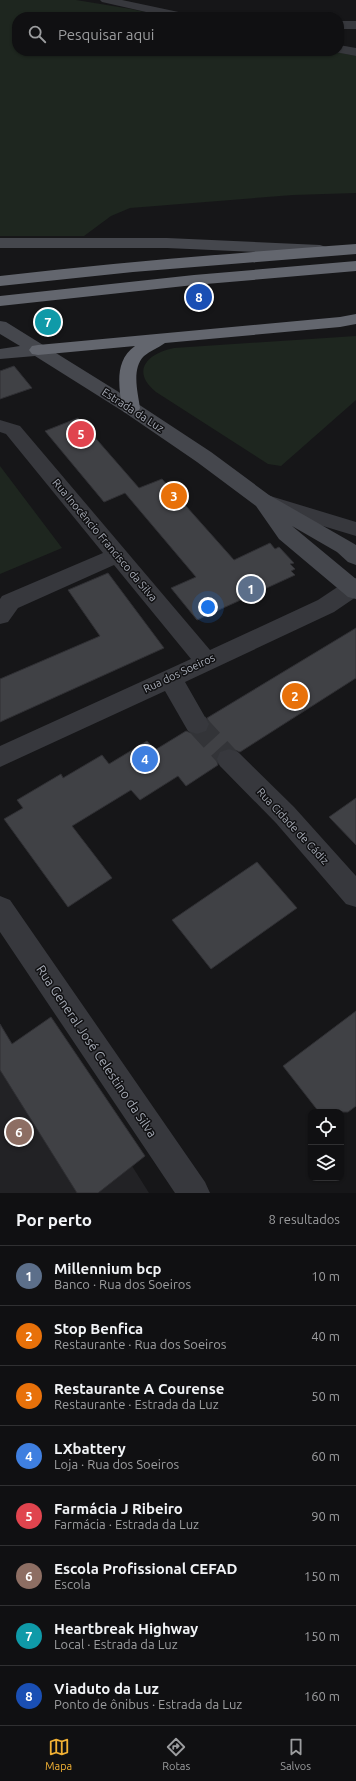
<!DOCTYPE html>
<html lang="pt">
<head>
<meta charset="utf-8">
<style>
  body { margin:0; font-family:Ubuntu,sans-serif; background:#19191b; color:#f1f3f6 }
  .controls { position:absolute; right:12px; bottom:12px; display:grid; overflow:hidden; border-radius:8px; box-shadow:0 1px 3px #0004 }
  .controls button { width:36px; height:36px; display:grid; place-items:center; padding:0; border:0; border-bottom:1px solid #303032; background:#101012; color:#f1f3f6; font:20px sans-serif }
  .you { position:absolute; left:208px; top:607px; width:14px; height:14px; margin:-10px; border:3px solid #fff; border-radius:50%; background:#1a73e8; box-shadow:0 0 0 6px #1a73e833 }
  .badge { display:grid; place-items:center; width:26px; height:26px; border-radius:50%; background:#f2b134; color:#fff; font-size:13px; font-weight:700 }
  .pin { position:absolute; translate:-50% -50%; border:2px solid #fff; box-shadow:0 1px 4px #0006 }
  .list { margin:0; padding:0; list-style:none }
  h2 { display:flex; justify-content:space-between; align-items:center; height:52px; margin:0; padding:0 16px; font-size:17px }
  h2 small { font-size:13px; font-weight:400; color:#9c9d9f }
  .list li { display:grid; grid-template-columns:26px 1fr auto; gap:12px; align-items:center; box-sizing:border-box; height:60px; padding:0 16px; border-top:1px solid #303032 }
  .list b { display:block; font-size:15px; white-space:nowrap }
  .list p { margin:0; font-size:13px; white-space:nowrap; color:#9c9d9f }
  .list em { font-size:13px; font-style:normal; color:#9c9d9f }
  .icon { flex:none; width:22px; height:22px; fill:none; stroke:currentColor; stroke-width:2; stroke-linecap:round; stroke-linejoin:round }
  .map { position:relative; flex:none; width:356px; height:1193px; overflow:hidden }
  .search { position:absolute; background:#101012; box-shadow:0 1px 3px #0004; left:12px; right:12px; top:12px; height:44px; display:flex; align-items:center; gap:10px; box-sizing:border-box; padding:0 14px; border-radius:16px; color:#9c9d9f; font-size:15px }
  .sheet { height:532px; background:#101012 }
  nav { display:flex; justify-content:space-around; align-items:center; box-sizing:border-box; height:56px; border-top:1px solid #303032; background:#101012; font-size:11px; color:#9c9d9f }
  nav a { display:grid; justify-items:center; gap:2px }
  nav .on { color:#f2b134 }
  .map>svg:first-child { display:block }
  .built { fill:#222225 }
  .green { fill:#1e261f }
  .building { fill:#404145; stroke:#303034 }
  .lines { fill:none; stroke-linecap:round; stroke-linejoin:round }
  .street-tunnel { stroke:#333438; stroke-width:22; stroke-dasharray:22 11; stroke-linecap:butt }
  .street { fill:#37383d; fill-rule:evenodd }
  .secondary { fill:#45474d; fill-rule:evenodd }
  .highway { fill:#63666e; fill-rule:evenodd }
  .labels { text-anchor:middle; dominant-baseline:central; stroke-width:3; stroke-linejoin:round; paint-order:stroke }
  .street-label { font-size:11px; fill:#a8adb8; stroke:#111113 }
  .near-street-label { font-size:13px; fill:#a8adb8; stroke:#111113 }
</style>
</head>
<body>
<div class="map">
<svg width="356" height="1193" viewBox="0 0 356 1193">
  <rect width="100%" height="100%" fill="#161618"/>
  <path class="built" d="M0 1070 77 1193H0Z
    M132 1166 149 1193H98Z"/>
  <path class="green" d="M0 0H76L131 9 167 17H17V51H331L356 56V193L293 195 130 208 111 216 84 236H0Z
    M356 336V400L281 466 268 464 156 392C130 371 148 353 174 348Z
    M0 466 62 548 0 574Z"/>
  <path class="building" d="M14 366 32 388 0 399V371Z
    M78 418 139 488 162 479 234 560 270 543 275 549 279 547 294 563 290 564 295 569 291 571 295 575 197 620 171 588 196 577 125 493 104 502 45 431Z
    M108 573 164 648 0 722V679L100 636 68 590Z
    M356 628V678L240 752 229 748 220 751 216 758 218 765 186 786 178 776 140 800 131 790 72 826 112 878 68 907 4 819 23 808 17 800 61 774 63 778 102 755 109 764 147 741 155 750 186 731 197 735 206 732 210 725 207 718Z
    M356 798V845L329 817Z
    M257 862 297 908 211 969 172 920Z
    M356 1011V1106L348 1112H319L283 1066Z
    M51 1017 145 1156 98 1193H77L0 1070V1024L12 1044Z"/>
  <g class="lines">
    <path class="street-tunnel" d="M197 724 229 759"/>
    <path class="street" d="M100 0H122L188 14 190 17H168L102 2Z
      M339 21H356V29H339Z
      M339 45 356 48V56L335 52 339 51Z
      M0 420 20 426 210 650 318 600 348 580 356 578V597L334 612 185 682 209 724 206 731 197 734 188 731 165 691 0 767V746L191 659 114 565 18 608 8 622 0 624V599L2 596 103 553 6 434 0 432Z
      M267 495 356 522V536L260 507 257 502 260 497Z
      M229 749 238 752 294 807 356 876V907L346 904 276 823 220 766 217 759 220 752Z
      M0 896 10 900 205 1182 210 1193H175L0 932Z"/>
    <path class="secondary" d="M0 238H167L320 245 326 247 328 250 326 253 320 255 167 248H0Z
      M0 321 6 322 138 404 211 452 269 495 351 542 356 545V565L348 562 337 552 292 526 356 579V599L348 597 279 539 256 506 197 462 124 412 35 356 0 359V349L20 346 0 334Z"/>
    <path class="highway" d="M356 244V254L133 272 0 286V276C118 262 237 253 356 244Z
      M356 261V271L194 285 0 306V296L194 275Z
      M356 314V324L340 327 165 343C158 348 150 351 144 356 131 369 138 393 140 408L138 412 131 414 124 412 122 408C119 386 114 361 135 346L38 355 32 354 29 350 32 346 38 345 340 317Z"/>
  </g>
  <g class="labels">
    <g class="street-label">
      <text transform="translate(133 410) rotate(33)">Estrada da Luz</text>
      <text transform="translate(105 540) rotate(50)">Rua Inocêncio Francisco da Silva</text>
      <text transform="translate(179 673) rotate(-25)">Rua dos Soeiros</text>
      <text transform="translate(293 826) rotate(47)">Rua Cidade de Cádiz</text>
    </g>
    <g class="near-street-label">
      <text transform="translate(97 1051) rotate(56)">Rua General José Celestino da Silva</text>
    </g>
  </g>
</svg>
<div class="controls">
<button><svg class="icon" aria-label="locate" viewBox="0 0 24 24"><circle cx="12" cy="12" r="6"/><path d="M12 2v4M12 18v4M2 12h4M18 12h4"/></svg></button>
<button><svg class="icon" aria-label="layers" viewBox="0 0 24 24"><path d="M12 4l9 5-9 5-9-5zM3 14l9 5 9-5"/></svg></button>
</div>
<div class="you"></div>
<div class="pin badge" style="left:251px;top:589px;background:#5c6f8a">1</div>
<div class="pin badge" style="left:295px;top:696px;background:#e8710a">2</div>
<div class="pin badge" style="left:174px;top:496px;background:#e8710a">3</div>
<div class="pin badge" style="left:145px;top:759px;background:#3f7fe0">4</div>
<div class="pin badge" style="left:81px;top:434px;background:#e0444e">5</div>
<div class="pin badge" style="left:19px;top:1132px;background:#8d6e63">6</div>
<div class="pin badge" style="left:48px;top:322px;background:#0f9aa8">7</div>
<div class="pin badge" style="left:199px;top:297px;background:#1a4fb4">8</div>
<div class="search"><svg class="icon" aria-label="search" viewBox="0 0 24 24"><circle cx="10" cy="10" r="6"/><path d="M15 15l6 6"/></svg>Pesquisar aqui</div>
</div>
<section class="sheet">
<h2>Por perto<small>8 resultados</small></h2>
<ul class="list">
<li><span class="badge" style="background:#5c6f8a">1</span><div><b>Millennium bcp</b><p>Banco · Rua dos Soeiros</p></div><em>10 m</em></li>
<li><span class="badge" style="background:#e8710a">2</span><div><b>Stop Benfica</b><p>Restaurante · Rua dos Soeiros</p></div><em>40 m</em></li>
<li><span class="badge" style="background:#e8710a">3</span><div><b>Restaurante A Courense</b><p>Restaurante · Estrada da Luz</p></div><em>50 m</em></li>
<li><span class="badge" style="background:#3f7fe0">4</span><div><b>LXbattery</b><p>Loja · Rua dos Soeiros</p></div><em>60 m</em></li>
<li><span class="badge" style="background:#e0444e">5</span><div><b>Farmácia J Ribeiro</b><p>Farmácia · Estrada da Luz</p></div><em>90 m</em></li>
<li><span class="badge" style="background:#8d6e63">6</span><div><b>Escola Profissional CEFAD</b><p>Escola</p></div><em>150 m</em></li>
<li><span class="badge" style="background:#0f9aa8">7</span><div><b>Heartbreak Highway</b><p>Local · Estrada da Luz</p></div><em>150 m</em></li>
<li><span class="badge" style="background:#1a4fb4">8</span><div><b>Viaduto da Luz</b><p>Ponto de ônibus · Estrada da Luz</p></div><em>160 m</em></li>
</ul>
</section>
<nav>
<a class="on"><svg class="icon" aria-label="map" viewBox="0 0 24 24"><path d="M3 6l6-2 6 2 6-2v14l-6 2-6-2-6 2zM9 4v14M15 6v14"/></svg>Mapa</a>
<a><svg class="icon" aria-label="directions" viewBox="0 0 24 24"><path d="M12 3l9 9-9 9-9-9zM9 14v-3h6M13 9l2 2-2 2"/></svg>Rotas</a>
<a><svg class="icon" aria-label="saved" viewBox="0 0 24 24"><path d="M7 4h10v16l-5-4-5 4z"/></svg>Salvos</a>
</nav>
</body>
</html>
